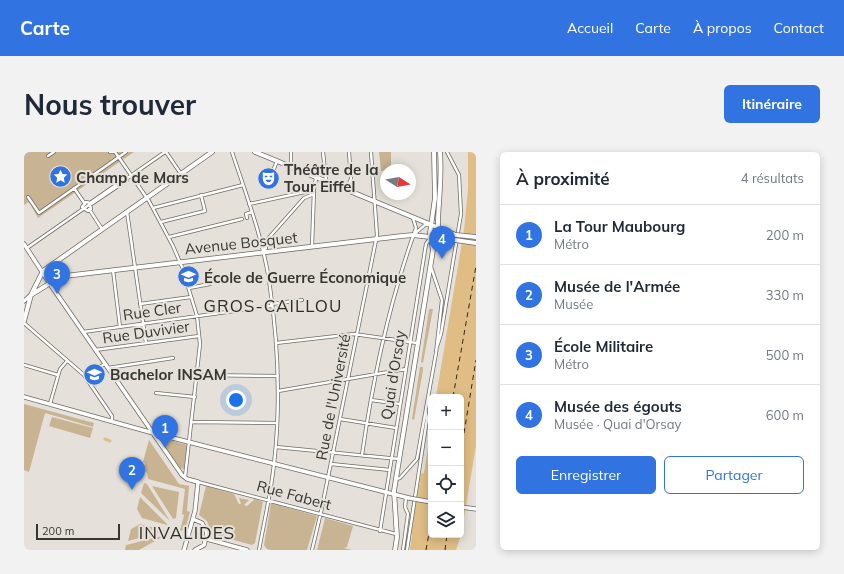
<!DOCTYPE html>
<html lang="fr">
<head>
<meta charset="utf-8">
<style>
  body { margin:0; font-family:Mulish,sans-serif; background:#f2f2f3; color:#1f2937 }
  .controls { position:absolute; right:12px; bottom:12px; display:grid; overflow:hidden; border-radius:6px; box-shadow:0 2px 10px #0003 }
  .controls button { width:36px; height:36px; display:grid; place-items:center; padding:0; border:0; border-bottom:1px solid #e0e1e3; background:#fff; color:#1f2937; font:20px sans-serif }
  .compass { position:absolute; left:356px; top:12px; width:36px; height:36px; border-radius:50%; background:#fff; box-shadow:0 2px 10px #0003; rotate:101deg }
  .scale { position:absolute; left:12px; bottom:10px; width:84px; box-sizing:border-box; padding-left:4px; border:2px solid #373633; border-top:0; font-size:11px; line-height:14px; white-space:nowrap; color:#373633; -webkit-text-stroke:3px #e5e1da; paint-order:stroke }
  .you { position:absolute; left:212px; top:248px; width:14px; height:14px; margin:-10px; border:3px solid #fff; border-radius:50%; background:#1a73e8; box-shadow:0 0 0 6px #1a73e833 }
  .badge { display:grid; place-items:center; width:26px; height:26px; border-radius:50%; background:#3174e1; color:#fff; font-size:13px; font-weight:700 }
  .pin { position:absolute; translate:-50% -33px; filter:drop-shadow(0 1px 2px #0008) }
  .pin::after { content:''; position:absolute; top:21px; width:14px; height:12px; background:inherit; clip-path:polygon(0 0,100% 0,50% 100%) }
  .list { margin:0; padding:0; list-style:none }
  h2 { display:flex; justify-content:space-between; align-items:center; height:52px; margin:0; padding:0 16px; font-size:17px }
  h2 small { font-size:13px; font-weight:400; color:#747a83 }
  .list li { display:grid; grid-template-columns:26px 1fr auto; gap:12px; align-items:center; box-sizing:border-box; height:60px; padding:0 16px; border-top:1px solid #e0e1e3 }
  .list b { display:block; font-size:15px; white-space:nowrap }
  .list p { margin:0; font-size:13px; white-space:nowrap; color:#747a83 }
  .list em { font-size:13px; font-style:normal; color:#747a83 }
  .actions { display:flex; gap:8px; padding:12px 16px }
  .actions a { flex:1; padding:9px 0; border:1px solid #3174e1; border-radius:6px; text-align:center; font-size:14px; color:#3174e1 }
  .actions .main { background:#3174e1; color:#fff }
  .icon { flex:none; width:22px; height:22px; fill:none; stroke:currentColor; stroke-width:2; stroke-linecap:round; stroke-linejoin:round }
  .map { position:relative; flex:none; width:452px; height:398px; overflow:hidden; border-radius:6px }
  header { display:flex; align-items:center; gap:24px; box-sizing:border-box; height:56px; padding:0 20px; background:#3174e1; color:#fff }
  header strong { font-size:19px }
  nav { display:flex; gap:22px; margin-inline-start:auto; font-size:14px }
  .intro { display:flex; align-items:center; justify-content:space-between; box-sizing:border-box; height:96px; padding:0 24px }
  h1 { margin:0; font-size:28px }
  .button { padding:10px 18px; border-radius:6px; background:#3174e1; color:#fff; font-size:14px; font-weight:700 }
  main { display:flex; gap:24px; padding:0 24px }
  aside { flex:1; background:#fff; border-radius:6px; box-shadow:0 2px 10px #0003 }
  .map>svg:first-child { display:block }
  .green { fill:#c8b493 }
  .water { fill:#dfbd84 }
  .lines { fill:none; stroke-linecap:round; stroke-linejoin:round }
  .canal { stroke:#dfbd84; stroke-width:3 }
  .ferry { stroke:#35270c; stroke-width:1; stroke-dasharray:5 4; stroke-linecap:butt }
  .street-casing { stroke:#6f6b65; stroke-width:4 }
  .secondary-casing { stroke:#6f6b65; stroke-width:5 }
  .primary-casing { stroke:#6f6b65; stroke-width:5.5 }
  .street { stroke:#fff; stroke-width:2.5 }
  .secondary { stroke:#fff; stroke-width:3.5 }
  .primary { stroke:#fff; stroke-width:4 }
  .secondary-bridge-casing { stroke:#6f6b65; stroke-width:5; stroke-linecap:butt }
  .primary-bridge-casing { stroke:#6f6b65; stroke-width:5.5; stroke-linecap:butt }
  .secondary-bridge { stroke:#fff; stroke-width:3.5 }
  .primary-bridge { stroke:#fff; stroke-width:4 }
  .labels { text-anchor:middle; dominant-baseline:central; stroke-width:4; stroke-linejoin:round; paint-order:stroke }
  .poi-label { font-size:15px; font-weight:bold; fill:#373633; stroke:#e5e1da; text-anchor:start }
  .street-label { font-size:15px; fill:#373633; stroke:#e5e1da }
  .quarter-label { font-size:17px; letter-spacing:1px; fill:#2e2b26; stroke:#e5e1da }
</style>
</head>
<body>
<header>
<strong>Carte</strong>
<nav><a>Accueil</a><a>Carte</a><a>À propos</a><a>Contact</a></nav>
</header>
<div class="intro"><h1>Nous trouver</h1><a class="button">Itinéraire</a></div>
<main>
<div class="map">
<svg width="452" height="398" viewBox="0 0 452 398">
  <rect width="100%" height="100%" fill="#e5e1da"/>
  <path class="green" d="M0 0H110L14 66 5 50 0 53Z
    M355 0H367V18L357 19Z
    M405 157H409L399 211 397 210Z
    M396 215H399V218L390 268 388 267Z
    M0 252 70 271 69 275 21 261 5 320 0 318Z
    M28 265 69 276 66 286 25 274Z
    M142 287 163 293 160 317 156 316 139 291V288Z
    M125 288 155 332 165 334 163 359 166 360 161 378 156 379 160 363 158 362 161 337 124 327 123 321 117 317 118 314H120L121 311 119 310Z
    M120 331 123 332 146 369 117 341Z
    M128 334 155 340 152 366 149 367Z
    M182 334 210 342 215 352H217L215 346 225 348 220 353 223 354 231 347 239 350 231 391 228 393 188 382 183 369 175 363Z
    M116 345 143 372V373L118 366 113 357Z
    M247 351 293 364 283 398H247L243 397 240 393Z
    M301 366 329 374 323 395 320 396 328 398H293Z
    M116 372 142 379 104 389 107 377Z
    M142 383 115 398H101L102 393Z"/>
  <path class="water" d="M444 0H452V294L437 383V245H412L440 78 444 37Z
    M407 277V383H437L432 398H386L388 383 387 381 397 322 400 321Z"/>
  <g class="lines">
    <path class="canal" d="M81 287 86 289"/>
    <path class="ferry" d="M429 245 452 114
      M437 299 452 208
      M402 398 407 370
      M421 398 423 383"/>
    <defs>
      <path id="street" d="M86 0H89
        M91 0 125 49 149 94 158 115 173 164 176 192 161 325
        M142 0 157 22
        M208 0C222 42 238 84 245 128 254 188 257 251 250 312 247 341 240 370 235 398
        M299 0 302 29
        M24 4 30 0
        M267 15V0
        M102 26 103 28 66 53 67 57 64 59 58 55 62 50 66 51Z
        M248 28 247 24 253 9
        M50 36 61 52
        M322 38 327 27 325 0
        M4 45 15 61 102 0
        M225 52 290 38
        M129 56 219 33
        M65 57 78 77
        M103 60 122 191
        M223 66 222 62 228 60
        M137 70 181 59 177 43
        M389 83 401 73H405
        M145 85 218 67
        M236 92 241 90 280 46 290 42
        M288 94 290 38 292 26
        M3 96 141 0
        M238 100 242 96 240 91
        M89 118 96 175
        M165 136 186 132
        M116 152 167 145
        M247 152 278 148
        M0 171 60 223 88 264V270
        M59 180 247 154
        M252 191 330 182 393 191
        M71 198 175 184
        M412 198 417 182 437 62 435 23 423 0
        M0 213 34 223
        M84 216 149 206
        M60 223 81 212
        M173 223 254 224
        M254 239 382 217
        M132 241 171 245
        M347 248 376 252
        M26 252 36 217 43 209
        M316 267 372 276
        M168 270 253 271
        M252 295 375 307
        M338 303C349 226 365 150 392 76L389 66
        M307 312 366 318
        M372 327 376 326 393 307 412 201 418 148 407 115
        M174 330 372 382
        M356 379 402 92 407 85
        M288 398 297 360 353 83 347 0
        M379 398 384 362 381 355 382 346
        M383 398 403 267 402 261"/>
      <path id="secondary" d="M0 92 26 132 158 323 163 327 174 330 171 359 160 398
        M0 149 7 143
        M0 245 129 281 385 346
        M437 355 452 357
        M169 367 178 371 183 381 180 393 171 398
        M183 387 223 398"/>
      <path id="primary" d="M231 0 432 83
        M409 98C414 88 414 79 414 68 415 45 418 23 416 0
        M7 143 36 125 41 124 378 84 389 83 431 88
        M0 169 7 143 19 119 188 0
        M371 398 373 385 370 339 409 98 406 81 411 46 410 0"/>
    </defs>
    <use href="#street" class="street-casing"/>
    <use href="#secondary" class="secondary-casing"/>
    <use href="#primary" class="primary-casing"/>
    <use href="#street" class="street"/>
    <use href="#secondary" class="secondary"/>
    <use href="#primary" class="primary"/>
    <defs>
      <path id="secondary-bridge" d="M385 346 407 350"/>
      <path id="primary-bridge" d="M432 83 452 85
        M431 88 452 91"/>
    </defs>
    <use href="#secondary-bridge" class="secondary-bridge-casing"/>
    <use href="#primary-bridge" class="primary-bridge-casing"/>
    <use href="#secondary-bridge" class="secondary-bridge"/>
    <use href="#primary-bridge" class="primary-bridge"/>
  </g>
  <defs>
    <symbol id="sight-disc" viewBox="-11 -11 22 22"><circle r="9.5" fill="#3174e1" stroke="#e5e1da"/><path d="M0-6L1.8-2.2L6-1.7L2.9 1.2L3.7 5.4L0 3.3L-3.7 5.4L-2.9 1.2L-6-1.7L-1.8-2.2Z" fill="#fff"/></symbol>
    <symbol id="theatre-disc" viewBox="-11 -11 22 22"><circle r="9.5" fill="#3174e1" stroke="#e5e1da"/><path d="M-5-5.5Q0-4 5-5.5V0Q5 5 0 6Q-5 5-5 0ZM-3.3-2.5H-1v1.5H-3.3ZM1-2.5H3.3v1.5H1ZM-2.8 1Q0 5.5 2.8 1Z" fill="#fff"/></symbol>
    <symbol id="university-disc" viewBox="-11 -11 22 22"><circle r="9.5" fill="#3174e1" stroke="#e5e1da"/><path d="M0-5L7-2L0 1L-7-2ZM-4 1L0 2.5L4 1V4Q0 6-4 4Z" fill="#fff"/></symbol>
  </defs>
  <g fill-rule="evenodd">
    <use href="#sight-disc" x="24" y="12" width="25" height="25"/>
    <use href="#theatre-disc" x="232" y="14" width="25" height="25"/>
    <use href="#university-disc" x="152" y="112" width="25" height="25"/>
    <use href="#university-disc" x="58" y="210" width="25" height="25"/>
  </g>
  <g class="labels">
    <g class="poi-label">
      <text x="260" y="17">Théâtre de la<tspan x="260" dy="17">Tour Eiffel</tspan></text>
      <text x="52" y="25">Champ de Mars</text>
      <text x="180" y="125">École de Guerre Économique</text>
      <text x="86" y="222">Bachelor INSAM</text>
    </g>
    <g class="street-label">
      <text transform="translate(217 91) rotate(-6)">Avenue Bosquet</text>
      <text transform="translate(128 159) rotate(-8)">Rue Cler</text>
      <text transform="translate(122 180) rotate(-8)">Rue Duvivier</text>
      <text transform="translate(369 223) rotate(-81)">Quai d'Orsay</text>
      <text transform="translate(309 245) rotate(-79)">Rue de l'Université</text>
      <text transform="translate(270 343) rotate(15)">Rue Fabert</text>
    </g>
    <g class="quarter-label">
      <text x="249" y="153">GROS-CAILLOU</text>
      <text x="163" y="380">INVALIDES</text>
    </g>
  </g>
</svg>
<div class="controls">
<button>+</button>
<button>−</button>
<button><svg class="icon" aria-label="locate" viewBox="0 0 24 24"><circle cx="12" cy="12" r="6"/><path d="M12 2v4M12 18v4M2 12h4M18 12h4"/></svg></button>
<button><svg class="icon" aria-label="layers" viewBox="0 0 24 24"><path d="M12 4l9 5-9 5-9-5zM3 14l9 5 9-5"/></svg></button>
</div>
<svg class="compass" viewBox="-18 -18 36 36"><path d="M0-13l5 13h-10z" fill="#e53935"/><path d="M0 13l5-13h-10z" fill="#747a83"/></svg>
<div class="scale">200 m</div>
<div class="you"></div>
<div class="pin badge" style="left:141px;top:296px">1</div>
<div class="pin badge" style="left:108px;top:338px">2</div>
<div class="pin badge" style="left:33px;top:142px">3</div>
<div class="pin badge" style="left:418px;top:107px">4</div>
</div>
<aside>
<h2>À proximité<small>4 résultats</small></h2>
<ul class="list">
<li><span class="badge">1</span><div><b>La Tour Maubourg</b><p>Métro</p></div><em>200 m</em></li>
<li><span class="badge">2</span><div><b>Musée de l'Armée</b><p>Musée</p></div><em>330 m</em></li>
<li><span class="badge">3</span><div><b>École Militaire</b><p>Métro</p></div><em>500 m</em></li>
<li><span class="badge">4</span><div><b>Musée des égouts</b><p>Musée · Quai d'Orsay</p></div><em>600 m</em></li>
</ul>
<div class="actions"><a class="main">Enregistrer</a><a>Partager</a></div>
</aside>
</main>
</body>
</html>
